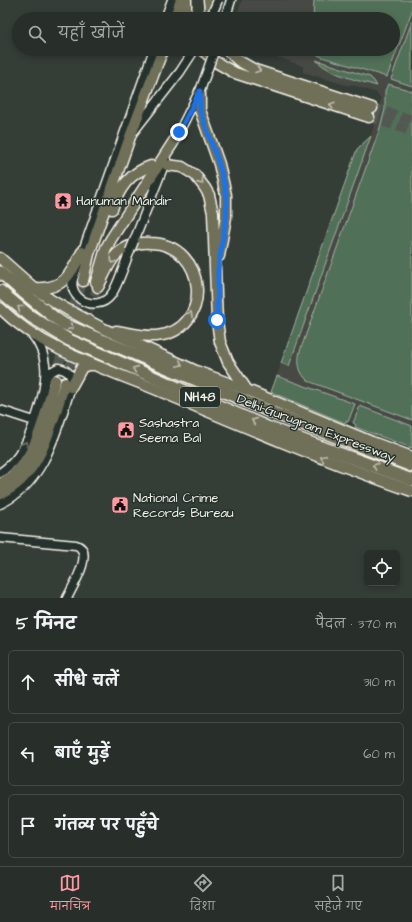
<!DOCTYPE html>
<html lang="hi">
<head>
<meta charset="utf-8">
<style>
  body { margin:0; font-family:"Architects Daughter","Playpen Sans Deva",sans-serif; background:#343a35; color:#f1f3f6 }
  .controls { position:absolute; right:12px; bottom:12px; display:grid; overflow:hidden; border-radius:6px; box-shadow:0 2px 6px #0003 }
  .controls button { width:36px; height:36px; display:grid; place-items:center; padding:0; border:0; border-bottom:1px solid #444a46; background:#282e29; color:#f1f3f6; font:20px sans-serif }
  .stop { position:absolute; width:12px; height:12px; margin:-9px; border:3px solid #1a73e8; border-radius:50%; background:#fff }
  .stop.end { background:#1a73e8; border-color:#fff; box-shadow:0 1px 4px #0008 }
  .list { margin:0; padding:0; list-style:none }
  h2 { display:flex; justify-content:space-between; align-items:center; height:52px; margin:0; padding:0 16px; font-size:17px }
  h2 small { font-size:13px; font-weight:400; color:#a5a8a8 }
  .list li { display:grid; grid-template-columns:26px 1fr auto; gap:12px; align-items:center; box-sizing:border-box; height:64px; margin:0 8px 8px; padding:0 8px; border:1px solid #444a46; border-radius:6px }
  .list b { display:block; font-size:15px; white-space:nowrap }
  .list em { font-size:13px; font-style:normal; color:#a5a8a8 }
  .icon { flex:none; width:22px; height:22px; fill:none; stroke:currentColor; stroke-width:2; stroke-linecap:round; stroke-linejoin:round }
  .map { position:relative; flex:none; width:412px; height:598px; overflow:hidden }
  .search { position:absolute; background:#282e29; box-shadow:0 2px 6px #0003; left:12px; right:12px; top:12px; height:44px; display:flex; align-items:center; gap:10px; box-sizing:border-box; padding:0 14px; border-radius:22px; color:#a5a8a8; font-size:15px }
  .sheet { height:268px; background:#282e29 }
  nav { display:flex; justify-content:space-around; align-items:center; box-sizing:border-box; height:56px; border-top:1px solid #444a46; background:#282e29; font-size:11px; color:#a5a8a8 }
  nav a { display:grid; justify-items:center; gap:2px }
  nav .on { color:#ff9aa2 }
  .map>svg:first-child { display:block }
  .built { fill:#474a44 }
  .green { fill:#517059; stroke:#a2b0a0 }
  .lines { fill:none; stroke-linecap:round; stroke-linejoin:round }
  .major-tunnel { stroke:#525852; stroke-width:10; stroke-dasharray:10 5; stroke-linecap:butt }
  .minor-casing { stroke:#f4f1e8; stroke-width:11 }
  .major-casing { stroke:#f4f1e8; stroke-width:13 }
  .highway-casing { stroke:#f4f1e8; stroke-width:14 }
  .minor { stroke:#26332d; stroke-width:8 }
  .major { stroke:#706f59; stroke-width:10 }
  .highway { stroke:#706f59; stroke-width:11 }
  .minor-bridge-casing { stroke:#f4f1e8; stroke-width:11; stroke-linecap:butt }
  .minor-bridge { stroke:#26332d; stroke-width:8 }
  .oneway { stroke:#bfbdaf }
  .oneway2 { stroke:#6e766e }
  .route { stroke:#1a73e8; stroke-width:5 }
  .labels { text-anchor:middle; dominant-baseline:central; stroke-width:3; stroke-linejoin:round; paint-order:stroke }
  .shield { fill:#26332d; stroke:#b6b8b0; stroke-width:1 }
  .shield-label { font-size:12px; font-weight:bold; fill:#f4f1e8 }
  .poi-label { font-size:13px; fill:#f4f1e8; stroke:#26332d; text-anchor:start }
  .street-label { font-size:13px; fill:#f4f1e8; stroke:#26332d }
</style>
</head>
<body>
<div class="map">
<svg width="412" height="598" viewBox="0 0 412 598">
  <rect width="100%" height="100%" fill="#353d37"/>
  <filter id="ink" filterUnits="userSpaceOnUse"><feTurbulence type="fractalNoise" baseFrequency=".025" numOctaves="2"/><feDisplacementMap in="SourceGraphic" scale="8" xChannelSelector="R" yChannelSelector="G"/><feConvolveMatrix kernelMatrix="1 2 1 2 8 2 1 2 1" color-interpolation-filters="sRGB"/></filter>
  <g filter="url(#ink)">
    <path class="built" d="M242 0H412V448L355 427 356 424 346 421 345 423 271 392 357 149 371 136 381 99 377 93 350 84 349 86 303 72V66L254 49H393V19H235Z"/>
    <path class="green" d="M314 0H412V11L387 77 322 57 316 54 312 49H393V19H313Z
      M412 21V86L391 79Z
      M316 60 370 77 374 81 377 86C357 80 331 75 316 60Z
      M388 84 412 91V420L308 381C299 373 297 363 300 351L379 131 385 109V91Z
      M371 136 289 366 281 363 357 149Z
      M277 376 355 404 348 422 346 421 345 423 271 392Z
      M360 406 412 426V448L355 427 356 425 353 423Z"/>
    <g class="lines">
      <path class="major-tunnel" d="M372 108 412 120
        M369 117 412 131
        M55 380 72 311 83 281
        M66 381 86 316 98 287"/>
      <defs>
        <path id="minor" d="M165 19 172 0
          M225 19 231 0
          M134 131 180 72 195 49
          M172 146 199 92
          M134 241 166 160
          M130 251C125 262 118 286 111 295 104 305 90 306 80 299 74 294 71 287 73 279L154 49
          M0 410 34 421
          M0 473C7 468 13 463 18 456 32 437 48 388 45 365 44 354 39 343 32 334
          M0 504C45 484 57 429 71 387 73 377 70 370 58 368L49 373 45 381
          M0 538 76 545C95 551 73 586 67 598"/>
        <path id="major" d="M186 0V19
          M209 0 211 19
          M174 19 181 0
          M202 49 214 61 235 73 369 117
          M226 49 239 61 255 70 372 108
          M200 91V110L219 164 226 195V217L219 256
          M167 165 182 167 195 175 205 188 209 195 213 213 217 321 220 342 228 362 247 390
          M112 209C119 189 129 173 151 166
          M0 258 34 288 51 300 68 310 104 329 196 371 247 390 372 442 412 457
          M83 281 89 254 130 137 163 49
          M96 282 106 248 111 239 174 141
          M98 287C104 276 109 261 118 253 126 246 139 242 150 243 208 243 215 331 156 336 143 337 129 333 116 331
          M34 288C64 290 70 275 82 252
          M0 308C43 350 101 367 155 389 240 425 325 461 412 491
          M71 387 82 367 88 365H93
          M0 484C37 464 44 416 55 380
          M0 494C42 477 52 421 65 383"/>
        <path id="highway" d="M0 272 18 288 55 318 64 324 276 414 412 466
          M13 281 34 288
          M0 291 30 316 69 340 267 427 412 480"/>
      </defs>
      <use href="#minor" class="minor-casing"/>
      <use href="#major" class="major-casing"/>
      <use href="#highway" class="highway-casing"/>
      <use href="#minor" class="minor"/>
      <use href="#major" class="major"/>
      <use href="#highway" class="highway"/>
      <defs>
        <path id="minor-bridge" d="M210 19 218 0
          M200 91 215 49
          M130 251 134 241"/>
      </defs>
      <use href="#minor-bridge" class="minor-bridge-casing"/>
      <use href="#minor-bridge" class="minor-bridge"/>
    </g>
    <defs><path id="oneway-chevron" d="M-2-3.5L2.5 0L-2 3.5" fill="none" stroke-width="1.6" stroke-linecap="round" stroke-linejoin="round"/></defs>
    <g class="oneway">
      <use href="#oneway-chevron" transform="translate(258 70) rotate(20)"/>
      <use href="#oneway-chevron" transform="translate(332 105) rotate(-162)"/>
      <use href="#oneway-chevron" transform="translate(201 182) rotate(51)"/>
      <use href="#oneway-chevron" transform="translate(113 261) rotate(123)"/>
      <use href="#oneway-chevron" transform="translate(20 308) rotate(-142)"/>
      <use href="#oneway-chevron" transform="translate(190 314) rotate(-61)"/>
      <use href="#oneway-chevron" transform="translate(71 327) rotate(23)"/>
      <use href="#oneway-chevron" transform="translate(180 364) rotate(25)"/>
      <use href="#oneway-chevron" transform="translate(135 369) rotate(-156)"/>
      <use href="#oneway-chevron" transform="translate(254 421) rotate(-156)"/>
      <use href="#oneway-chevron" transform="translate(323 458) rotate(-159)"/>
      <use href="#oneway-chevron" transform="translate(375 466) rotate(-160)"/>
    </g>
    <use class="oneway2" href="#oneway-chevron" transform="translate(25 444) rotate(-63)"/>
  </g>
  <g class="lines" filter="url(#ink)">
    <path class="route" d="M179 132 200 91V110L219 164 225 187 227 200 226 217 218 270 217 320"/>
  </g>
  <defs>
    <symbol id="temple-square" viewBox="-11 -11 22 22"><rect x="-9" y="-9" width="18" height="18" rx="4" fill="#ff9aa2" stroke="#26332d"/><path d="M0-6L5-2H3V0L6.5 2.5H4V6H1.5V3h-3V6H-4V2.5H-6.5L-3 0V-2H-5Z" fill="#111"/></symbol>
    <symbol id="civic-square" viewBox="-11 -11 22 22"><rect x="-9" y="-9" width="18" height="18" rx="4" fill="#ff9aa2" stroke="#26332d"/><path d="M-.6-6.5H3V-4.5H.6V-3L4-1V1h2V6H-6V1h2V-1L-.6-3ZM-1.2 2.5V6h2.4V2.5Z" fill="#111"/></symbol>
  </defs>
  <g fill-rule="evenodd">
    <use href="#temple-square" x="53" y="191" width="20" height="20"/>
    <use href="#civic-square" x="116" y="420" width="20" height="20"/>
    <use href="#civic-square" x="110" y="495" width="20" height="20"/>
  </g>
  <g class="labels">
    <rect class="shield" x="180" y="387" width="40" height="20" rx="3"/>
    <g class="shield-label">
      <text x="200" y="397">NH48</text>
    </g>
    <g class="poi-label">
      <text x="76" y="201">Hanuman Mandir</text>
      <text x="139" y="423">Sashastra<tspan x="139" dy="15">Seema Bal</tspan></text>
      <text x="133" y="498">National Crime<tspan x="133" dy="15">Records Bureau</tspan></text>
    </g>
    <g class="street-label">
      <text transform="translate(316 428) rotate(21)">Delhi-Gurugram Expressway</text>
    </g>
  </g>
</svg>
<div class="controls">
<button><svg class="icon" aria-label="locate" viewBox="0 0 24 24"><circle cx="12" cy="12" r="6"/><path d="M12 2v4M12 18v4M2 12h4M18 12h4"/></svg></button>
</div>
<div class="stop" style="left:217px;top:320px"></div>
<div class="stop end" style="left:179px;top:132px"></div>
<div class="search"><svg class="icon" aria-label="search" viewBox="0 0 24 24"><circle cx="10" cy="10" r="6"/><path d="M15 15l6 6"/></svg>यहाँ खोजें</div>
</div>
<section class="sheet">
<h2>5 मिनट<small>पैदल · 370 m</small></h2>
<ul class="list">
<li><svg class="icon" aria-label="ahead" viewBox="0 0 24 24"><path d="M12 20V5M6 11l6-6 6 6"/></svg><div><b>सीधे चलें</b></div><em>310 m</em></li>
<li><svg class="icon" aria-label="left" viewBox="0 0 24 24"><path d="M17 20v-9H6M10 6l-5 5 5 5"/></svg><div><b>बाएँ मुड़ें</b></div><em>60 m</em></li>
<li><svg class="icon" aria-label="arrive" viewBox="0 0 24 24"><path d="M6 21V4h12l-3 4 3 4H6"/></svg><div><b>गंतव्य पर पहुँचे</b></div></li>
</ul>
</section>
<nav>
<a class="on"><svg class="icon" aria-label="map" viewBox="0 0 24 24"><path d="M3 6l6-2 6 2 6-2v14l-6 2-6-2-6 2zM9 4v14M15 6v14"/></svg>मानचित्र</a>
<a><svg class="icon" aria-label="directions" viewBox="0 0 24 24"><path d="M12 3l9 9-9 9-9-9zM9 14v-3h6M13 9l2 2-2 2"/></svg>दिशा</a>
<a><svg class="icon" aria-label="saved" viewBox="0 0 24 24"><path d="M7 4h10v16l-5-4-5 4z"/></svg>सहेजे गए</a>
</nav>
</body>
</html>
